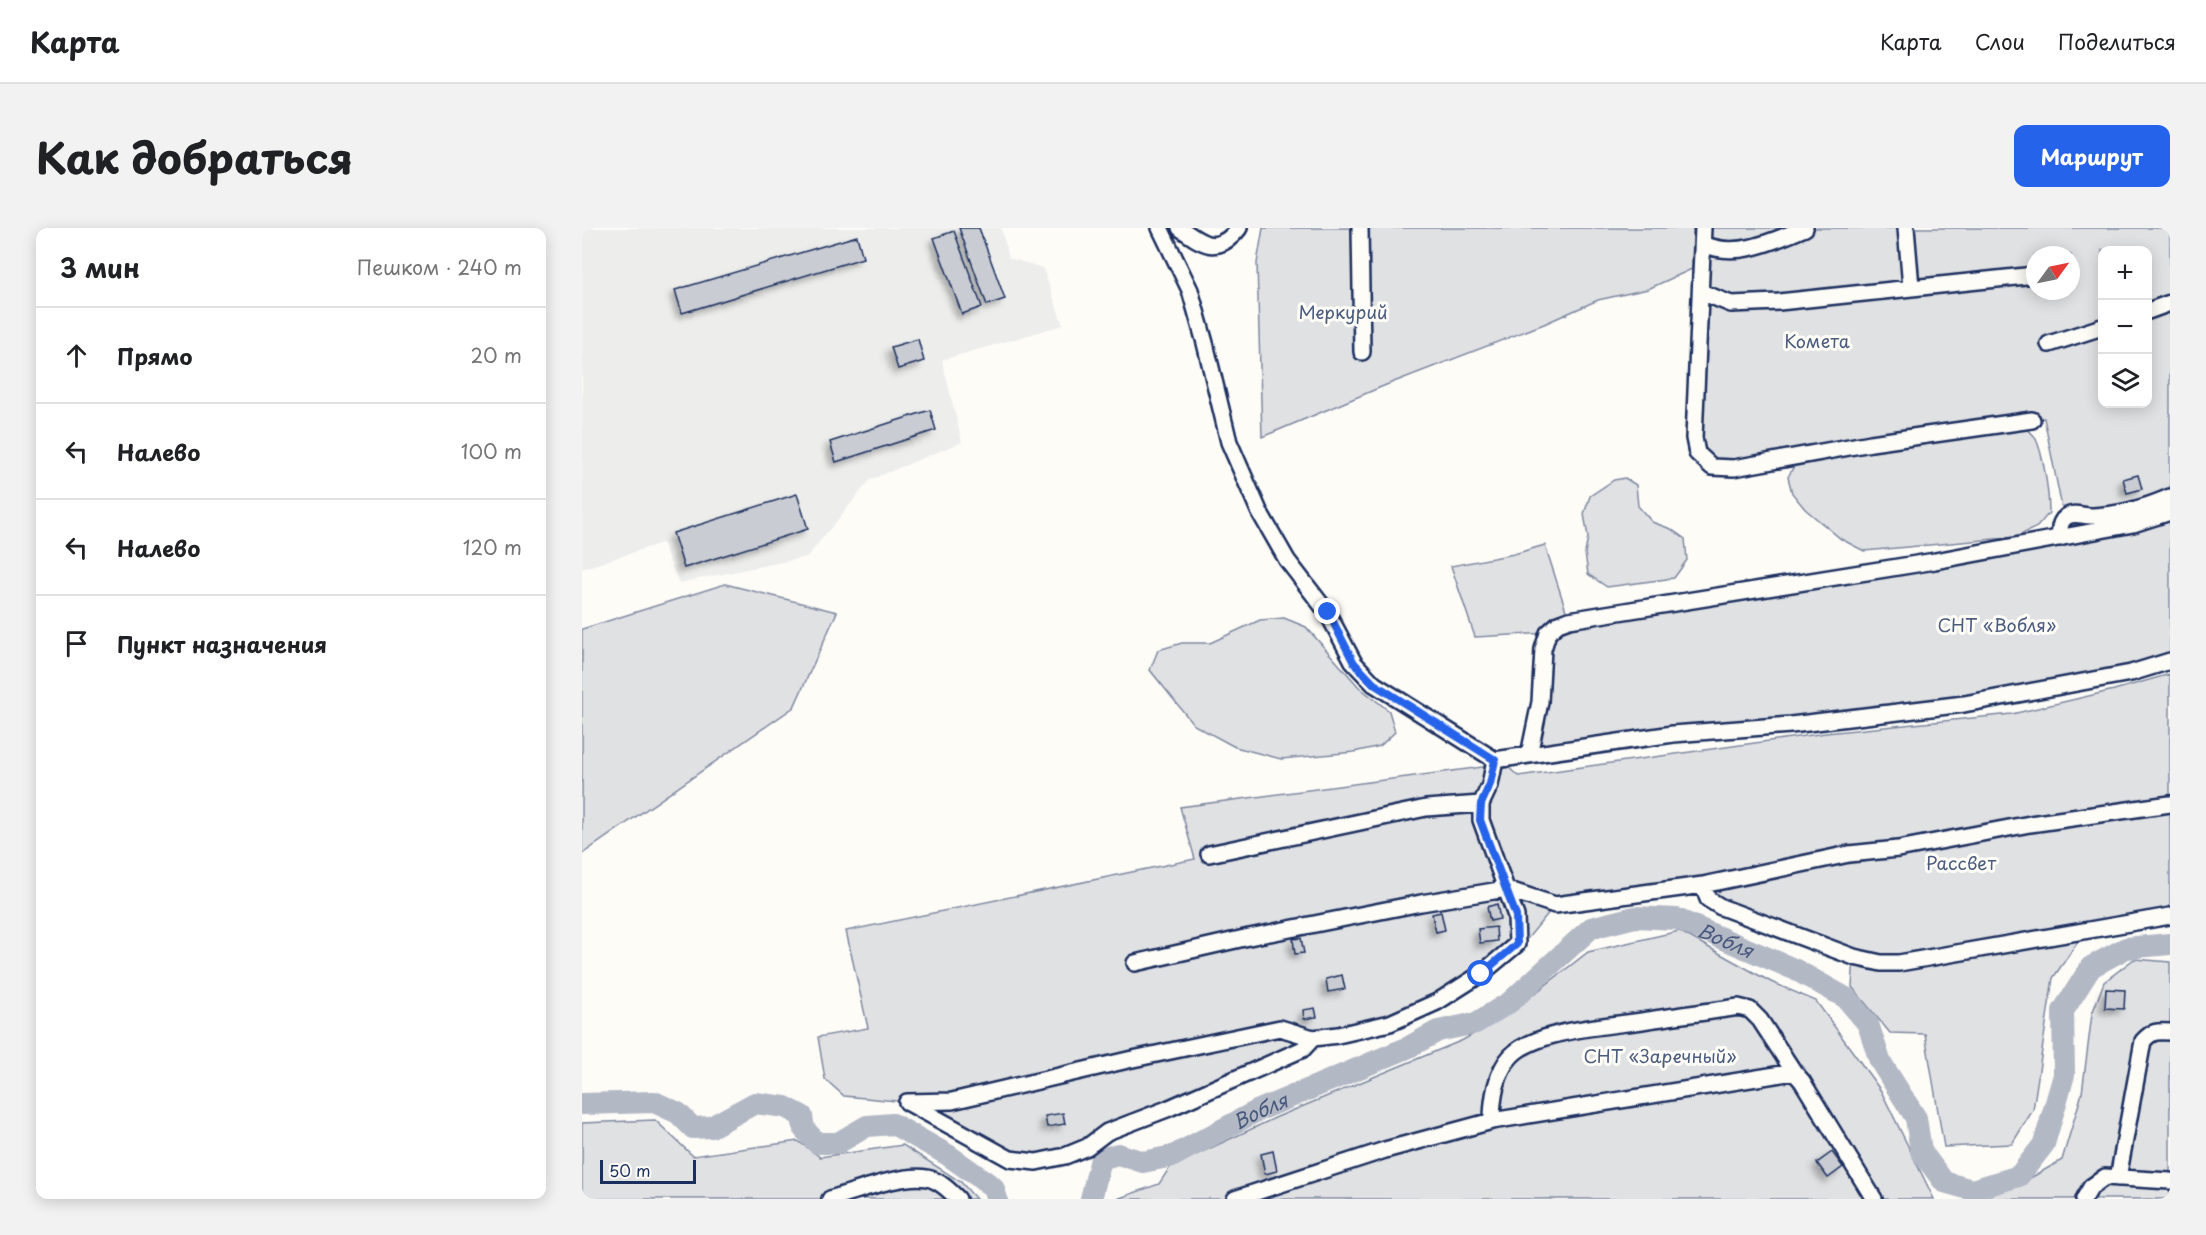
<!DOCTYPE html>
<html lang="ru">
<head>
<meta charset="utf-8">
<style>
  body { margin:0; font-family:"Playpen Sans",sans-serif; background:#f2f2f2; color:#202124 }
  .controls { position:absolute; right:18px; top:18px; display:grid; overflow:hidden; border-radius:12px; box-shadow:0 3px 15px #0003 }
  .controls button { width:54px; height:54px; display:grid; place-items:center; padding:0; border:0; border-bottom:2px solid #e0e0e0; background:#fff; color:#202124; font:30px sans-serif }
  .compass { position:absolute; left:1444px; top:18px; width:54px; height:54px; border-radius:50%; background:#fff; box-shadow:0 3px 15px #0003; rotate:57deg }
  .scale { position:absolute; left:18px; bottom:15px; width:96px; box-sizing:border-box; padding-left:6px; border:3px solid #1b2f5e; border-top:0; font-size:16px; line-height:21px; white-space:nowrap; color:#1b2f5e; -webkit-text-stroke:4px #fdfcf7; paint-order:stroke }
  .stop { position:absolute; width:18px; height:18px; margin:-14px; border:4px solid #2563eb; border-radius:50%; background:#fff }
  .stop.end { background:#2563eb; border-color:#fff; box-shadow:0 2px 6px #0008 }
  .list { margin:0; padding:0; list-style:none }
  h2 { display:flex; justify-content:space-between; align-items:center; height:78px; margin:0; padding:0 24px; font-size:26px }
  h2 small { font-size:20px; font-weight:400; color:#757577 }
  .list li { display:grid; grid-template-columns:39px 1fr auto; gap:18px; align-items:center; box-sizing:border-box; height:96px; padding:0 24px; border-top:2px solid #e0e0e0 }
  .list b { display:block; font-size:22px; white-space:nowrap }
  .list em { font-size:20px; font-style:normal; color:#757577 }
  .icon { flex:none; width:33px; height:33px; fill:none; stroke:currentColor; stroke-width:2; stroke-linecap:round; stroke-linejoin:round }
  .map { position:relative; flex:none; width:1588px; height:971px; overflow:hidden; border-radius:12px }
  header { display:flex; align-items:center; gap:36px; box-sizing:border-box; height:84px; padding:0 30px; background:#fff; border-bottom:2px solid #e0e0e0 }
  header strong { font-size:28px }
  nav { display:flex; gap:33px; margin-inline-start:auto; font-size:21px }
  .intro { display:flex; align-items:center; justify-content:space-between; box-sizing:border-box; height:144px; padding:0 36px }
  h1 { margin:0; font-size:42px }
  .button { padding:15px 27px; border-radius:12px; background:#2563eb; color:#fff; font-size:21px; font-weight:700 }
  main { display:flex; gap:36px; padding:0 36px }
  aside { flex:1; background:#fff; border-radius:12px; box-shadow:0 3px 15px #0003 }
  .map>svg:first-child { display:block }
  .built { fill:#edeeec }
  .green { fill:#e0e1e3; stroke:#7e88a0; stroke-width:1.5; fill-rule:evenodd }
  .lines { fill:none; stroke-linecap:round; stroke-linejoin:round }
  .river { stroke:#b3b8c5; stroke-width:22 }
  .building { fill:#c9ccd3; stroke:#1b2f5e; stroke-width:1.5; filter:url(#shadow) }
  .minor-casing { stroke:#1b2f5e; stroke-width:20 }
  .minor { stroke:#fdfcf7; stroke-width:15 }
  .route { stroke:#2563eb; stroke-width:8 }
  .labels { text-anchor:middle; dominant-baseline:central; stroke-width:6; stroke-linejoin:round; paint-order:stroke }
  .park-label { font-size:18px; fill:#4c5c7f; stroke:#fdfcf7 }
  .water-label { font-size:20px; font-style:italic; fill:#49587d; stroke:#fdfcf7 }
</style>
</head>
<body>
<header>
<strong>Карта</strong>
<nav><a>Карта</a><a>Слои</a><a>Поделиться</a></nav>
</header>
<div class="intro"><h1>Как добраться</h1><a class="button">Маршрут</a></div>
<main>
<aside>
<h2>3 мин<small>Пешком · 240 m</small></h2>
<ul class="list">
<li><svg class="icon" aria-label="ahead" viewBox="0 0 24 24"><path d="M12 20V5M6 11l6-6 6 6"/></svg><div><b>Прямо</b></div><em>20 m</em></li>
<li><svg class="icon" aria-label="left" viewBox="0 0 24 24"><path d="M17 20v-9H6M10 6l-5 5 5 5"/></svg><div><b>Налево</b></div><em>100 m</em></li>
<li><svg class="icon" aria-label="left" viewBox="0 0 24 24"><path d="M17 20v-9H6M10 6l-5 5 5 5"/></svg><div><b>Налево</b></div><em>120 m</em></li>
<li><svg class="icon" aria-label="arrive" viewBox="0 0 24 24"><path d="M6 21V4h12l-3 4 3 4H6"/></svg><div><b>Пункт назначения</b></div></li>
</ul>
</aside>
<div class="map">
<svg width="1588" height="971" viewBox="0 0 1588 971">
  <defs>
    <filter id="shadow"><feDropShadow dx="-5" dy="5" stdDeviation="3" flood-color="#0004"/></filter>
  </defs>
  <rect width="100%" height="100%" fill="#fdfcf7"/>
  <filter id="ink" filterUnits="userSpaceOnUse"><feTurbulence type="fractalNoise" baseFrequency=".0167" numOctaves="2"/><feDisplacementMap in="SourceGraphic" scale="12" xChannelSelector="R" yChannelSelector="G"/><feConvolveMatrix kernelMatrix="1 2 1 2 8 2 1 2 1" color-interpolation-filters="sRGB"/></filter>
  <g filter="url(#ink)">
    <path class="built" d="M0 0H419L427 30 461 40 481 97 360 132 380 214 288 252 225 329 97 355 80 315 0 341Z"/>
    <path class="green" d="M681 0H1111L1110 41 1066 61 1016 72 962 96 804 157 680 209 675 35Z
      M1121 0H1588V269L1482 290 1462 190 1289 215 1152 240 1115 225ZM1520 22H1566V176H1520ZM1453 27H1489V63H1453Z
      M1443 199C1446 202 1451 206 1453 209 1462 227 1467 266 1467 285L1455 299 1434 309 1282 323 1259 311 1223 281 1210 265 1206 249 1213 236Z
      M1043 250 1054 257 1056 278 1070 294 1089 301 1103 311 1105 332 1092 350 1025 359 1006 346 1003 325 1006 309 1002 286 1008 268 1032 252Z
      M1588 284V433L1509 453 947 527 966 405 893 409 869 338 932 326 963 317 987 392Z
      M143 356 255 384 212 479 0 626V401Z
      M702 390 724 399 777 459 807 483 813 504 798 518 772 524 699 531 653 519 612 497 568 442 576 422 600 415H628L678 392Z
      M1588 446V688L1502 705 1471 750 1451 882 1430 916 1362 919 1343 806 1308 805 1270 759 1272 729 1139 679 1120 657 973 677 946 710 855 774 756 807 505 919 428 931 325 874 262 868 243 851 236 809 286 800 264 703 613 631 598 579 923 536 936 548 1244 505 1430 486 1532 462Z
      M1097 703 1189 754 1234 773 1299 863 1352 971H535L577 956 588 939 695 889 881 812 929 784 1006 724Z
      M1552 731 1588 734V971H1394L1445 952 1480 932 1500 865 1510 786 1522 754Z
      M73 892 111 928 216 913 238 929 321 917 379 954 394 971H0V895Z"/>
    <g class="lines">
      <g class="river">
        <path d="M0 876 72 874 96 885 111 900 129 899 173 875 203 879 220 888 222 901 235 915H256L285 898 311 896 366 927 411 959 415 971"/>
        <path id="s1" d="M509 971 519 931 536 926 561 934 591 928 675 883 825 820 856 803 894 795 928 774 1009 700 1053 689 1095 691 1214 742 1264 770 1286 796 1298 833 1334 890 1339 923 1362 954 1390 962 1437 948 1462 916 1482 847 1481 783 1509 739 1544 720 1588 716"/>
      </g>
    </g>
    <path class="building" d="M377 0H397L423 71 405 77Z
      M372 3 400 79 380 86 352 10Z
      M275 8 281 30 100 85 93 62Z
      M336 111 342 133 316 141 309 119Z
      M348 182 354 202 254 234 248 214Z
      M1556 247 1560 261 1545 265 1541 251Z
      M215 266 226 301 102 340 91 305Z
      M915 676 918 691 908 693 905 679Z
      M859 684 863 702 854 704 850 686Z
      M914 699 915 713 898 715 896 701Z
      M719 710 722 725 713 726 711 711Z
      M760 747 763 761 746 764 744 751Z
      M1524 761 1543 762 1542 781 1523 780Z
      M733 780 735 789 722 791 721 782Z
      M481 885 483 896 465 899 463 888Z
      M691 923 695 943 683 946 679 926Z
      M1250 924 1261 939 1246 950 1235 935Z"/>
    <g class="lines">
      <defs>
        <path id="minor" d="M578 0 608 62 623 115 647 214 677 283 705 332 745 384 772 435 792 456 913 532 1091 506 1209 497 1382 476 1549 445 1588 433
          M598 0C621 17 636 27 657 0
          M778 0 780 124
          M1121 0 1112 210 1115 225 1130 239 1152 240 1289 215 1450 192
          M1324 0 1329 59
          M1121 16C1155 31 1191 13 1223 0
          M1119 64 1149 76 1197 74 1453 47
          M1566 83 1588 75
          M1467 116 1520 99
          M1478 310C1477 302 1477 294 1484 289 1493 283 1501 289 1511 288 1536 287 1565 279 1588 269
          M947 527 958 474 961 421 966 405 976 396 987 392 1353 333 1551 296 1588 284
          M627 626 844 580 899 576
          M1121 657 1126 671 1139 679 1272 729 1299 735H1317L1588 688
          M553 735 667 709 839 675 924 661 973 677 1121 657 1267 626 1316 621 1448 596 1588 576
          M325 874 370 873 546 832 698 800 731 810 756 807 808 795 855 774 899 746 935 716 934 688 899 592V576L908 557 913 532
          M325 874 428 931 454 934 483 928 505 919 525 904 585 881 721 821 731 810
          M910 893C910 872 914 844 929 828 954 802 1025 798 1060 793 1092 788 1124 784 1156 779L1168 782 1178 792 1212 844
          M1536 950 1561 813C1570 803 1575 803 1588 804
          M248 971C272 964 321 945 345 950 357 952 368 963 376 971
          M653 971 803 922 910 893 1212 844 1220 853 1292 971
          M1502 971 1509 959 1523 949 1588 953"/>
      </defs>
      <use href="#minor" class="minor-casing"/>
      <use href="#minor" class="minor"/>
    </g>
  </g>
  <g class="lines" filter="url(#ink)">
    <path class="route" d="M746 384 772 435 792 456 913 532 908 556 899 576 898 592 934 688 935 716 899 746"/>
  </g>
  <g class="labels">
    <g class="park-label">
      <text x="761" y="83">Меркурий</text>
      <text x="1235" y="112">Комета</text>
      <text x="1415" y="396">СНТ «Вобля»</text>
      <text x="1379" y="634">Рассвет</text>
      <text x="1078" y="827">СНТ «Заречный»</text>
    </g>
    <g class="water-label">
      <text stroke="none"><textPath href="#s1" startOffset="738">Вобля</textPath></text>
      <text stroke="none"><textPath href="#s1" startOffset="214">Вобля</textPath></text>
    </g>
  </g>
</svg>
<div class="controls">
<button>+</button>
<button>−</button>
<button><svg class="icon" aria-label="layers" viewBox="0 0 24 24"><path d="M12 4l9 5-9 5-9-5zM3 14l9 5 9-5"/></svg></button>
</div>
<svg class="compass" viewBox="-18 -18 36 36"><path d="M0-13l5 13h-10z" fill="#e53935"/><path d="M0 13l5-13h-10z" fill="#757577"/></svg>
<div class="scale">50 m</div>
<div class="stop" style="left:899px;top:746px"></div>
<div class="stop end" style="left:746px;top:384px"></div>
</div>
</main>
</body>
</html>
